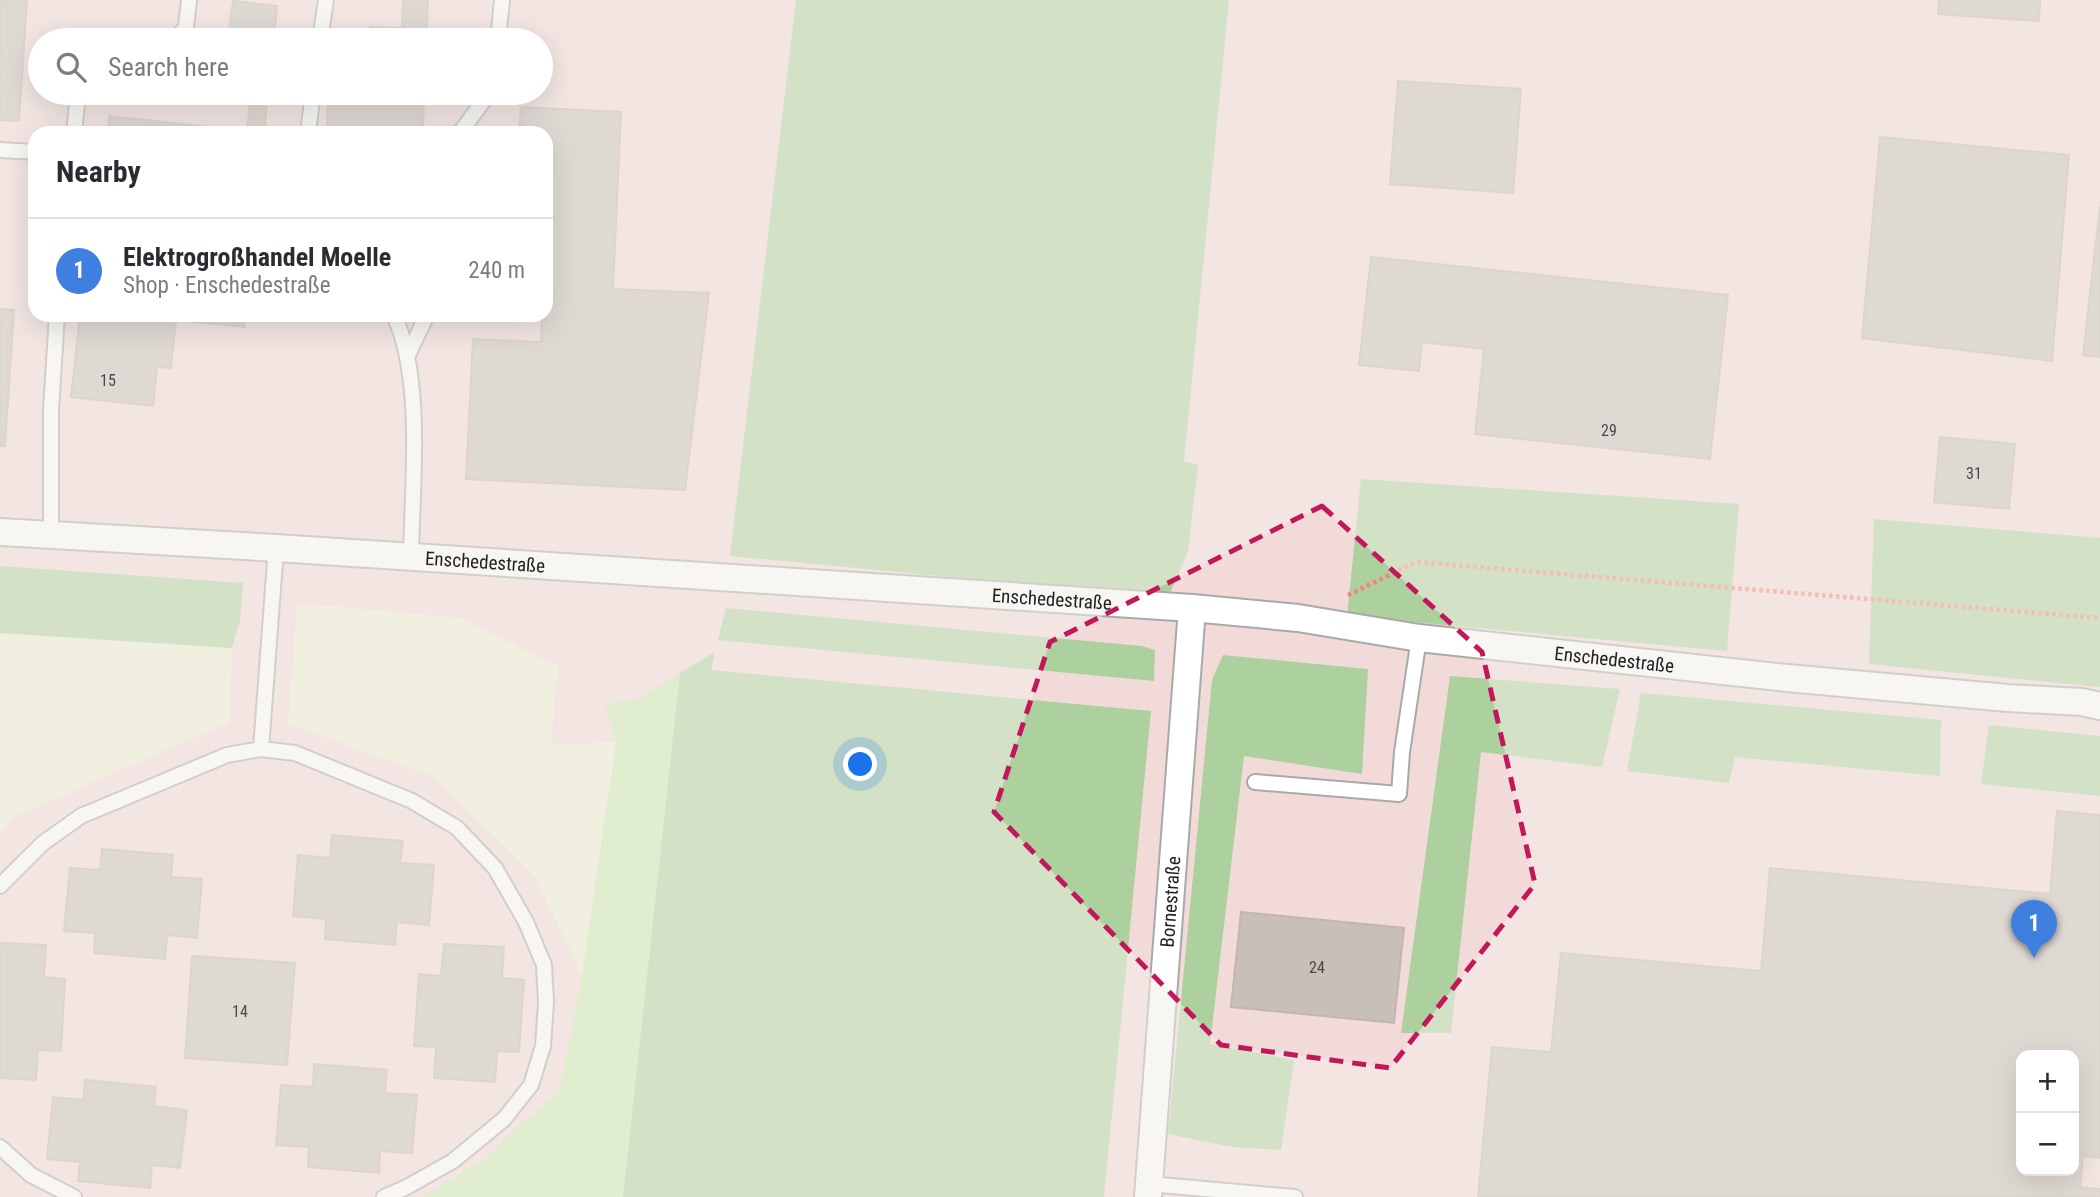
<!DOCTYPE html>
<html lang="en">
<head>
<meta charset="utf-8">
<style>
  body { margin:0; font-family:"Roboto Condensed",sans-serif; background:#f7f7f7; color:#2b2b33 }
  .controls { position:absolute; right:21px; bottom:21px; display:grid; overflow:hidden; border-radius:14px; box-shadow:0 7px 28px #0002 }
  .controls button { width:63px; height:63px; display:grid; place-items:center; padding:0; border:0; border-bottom:2px solid #e1e1e2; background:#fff; color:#2b2b33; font:35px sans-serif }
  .you { position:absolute; left:861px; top:765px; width:24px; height:24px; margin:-18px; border:5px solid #fff; border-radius:50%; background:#1a73e8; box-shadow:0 0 0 10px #1a73e833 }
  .badge { display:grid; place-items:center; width:46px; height:46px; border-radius:50%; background:#d40000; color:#fff; font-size:23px; font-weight:700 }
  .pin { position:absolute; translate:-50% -58px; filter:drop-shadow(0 2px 4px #0008) }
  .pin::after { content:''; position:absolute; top:37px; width:24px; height:21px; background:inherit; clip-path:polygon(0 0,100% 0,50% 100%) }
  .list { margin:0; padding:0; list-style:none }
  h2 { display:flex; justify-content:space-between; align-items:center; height:91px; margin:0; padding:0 28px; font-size:30px }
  h2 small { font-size:23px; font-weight:400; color:#7c7c81 }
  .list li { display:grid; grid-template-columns:46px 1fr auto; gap:21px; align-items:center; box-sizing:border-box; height:105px; padding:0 28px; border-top:2px solid #e1e1e2 }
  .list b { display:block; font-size:26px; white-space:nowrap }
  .list p { margin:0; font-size:23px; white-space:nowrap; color:#7c7c81 }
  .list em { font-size:23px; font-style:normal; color:#7c7c81 }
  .icon { flex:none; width:38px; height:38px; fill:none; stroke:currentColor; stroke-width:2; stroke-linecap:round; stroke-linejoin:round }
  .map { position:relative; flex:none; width:2100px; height:1197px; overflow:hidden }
  .search { position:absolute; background:#fff; box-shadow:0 7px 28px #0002; left:28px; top:28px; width:525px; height:77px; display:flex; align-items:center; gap:18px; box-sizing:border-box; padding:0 24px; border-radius:38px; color:#7c7c81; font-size:26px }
  .panel { position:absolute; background:#fff; box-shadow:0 7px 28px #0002; left:28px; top:126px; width:525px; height:196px; border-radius:21px }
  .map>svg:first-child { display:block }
  .commercial { fill:#f2dad9; fill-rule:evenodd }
  .farmland { fill:#eef0d5 }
  .grass { fill:#cdebb0 }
  .forest { fill:#add19e }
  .building { fill:#c7bfb8; stroke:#c4b6ab; stroke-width:2; fill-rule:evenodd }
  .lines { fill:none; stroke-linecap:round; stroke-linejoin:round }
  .lane-casing { stroke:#a9a9a9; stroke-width:18 }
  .street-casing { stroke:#a9a9a9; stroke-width:30 }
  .path { stroke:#fa8072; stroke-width:4.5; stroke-dasharray:3.5 3.5; stroke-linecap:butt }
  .lane { stroke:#fff; stroke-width:14 }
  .street { stroke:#fff; stroke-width:26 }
  .marked { fill:none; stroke:#c2185b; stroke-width:5; stroke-dasharray:14 9; stroke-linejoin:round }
  .labels { text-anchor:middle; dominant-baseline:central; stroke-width:5; stroke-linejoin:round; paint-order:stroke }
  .number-label { font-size:16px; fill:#4b4948 }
  .street-label { font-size:19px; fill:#222; stroke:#fff }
</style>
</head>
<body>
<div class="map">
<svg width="2100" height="1197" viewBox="0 0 2100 1197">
  <rect width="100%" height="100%" fill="#f2efe9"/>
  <path class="commercial" d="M0 0H2100V1197H0ZM40 40H541V93H40ZM35 133H546V315H35ZM2021 1055H2074V1171H2021Z"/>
  <path class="farmland" d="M297 603 461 618 558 666 551 745 616 742 582 976 535 876 434 777 288 724Z
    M0 633 232 648 230 722 16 816 0 833Z"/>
  <path class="grass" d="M680 673 623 1197H422L481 1161 559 1091 582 976 616 743 605 704 640 698Z"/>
  <path class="forest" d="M796 0H1229L1184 461 1198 465 1188 551 1168 598 730 556Z
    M1361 479 1739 504 1727 651 1347 616Z
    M1874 519 2100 538V687L1869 664Z
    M0 566 243 583 240 620 232 648 0 633Z
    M726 608 1142 646 1155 650 1154 681 718 640Z
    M715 652 711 670 1151 711 1104 1197H623L680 673Z
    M1223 655 1368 669 1362 774 1244 756 1210 1044 1294 1060 1281 1150 1232 1147 1168 1134 1212 680Z
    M1450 676 1620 689 1602 767 1481 752 1451 1033H1401Z
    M1641 693 1941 720 1940 776 1735 757 1729 783 1627 771Z
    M1989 725 2100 736V796L1981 784Z"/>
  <path class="building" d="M0 0H27L19 121 0 120Z
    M403 0H428L426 40H370V27L402 28Z
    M1939 0H2040L2039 21 1938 14Z
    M233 1 277 6 274 40H257L258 34 229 31Z
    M1398 81 1521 89 1513 193 1390 184Z
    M251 93H268L264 133H108L109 116 247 131Z
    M328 93H424L423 133H327Z
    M521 107 621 112 613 289 709 293 685 490 466 479 473 339 541 342 542 315H546V133H519Z
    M1880 137 2069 155 2052 361 1862 338Z
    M2100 206V357L2083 355Z
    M1371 257 1728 295 1710 459 1475 434 1484 349 1422 342 1419 371 1359 365Z
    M0 309 14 310 5 446H0Z
    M80 315H245L244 327 176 320 171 368 157 367 153 406 71 397Z
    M1940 437 2015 444 2009 509 1934 502Z
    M2057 811 2100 815V1158L2083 1156 2080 1187 2100 1189V1197H1478L1492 1047 1551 1052 1561 953 1761 971 1770 868 2050 894ZM2021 1055H2074V1171H2021Z
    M332 835 403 841 400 863 434 865 429 925 397 922 395 945 325 939 326 919 293 916 298 855 330 858Z
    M102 849 173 855 171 877 202 879 197 938 167 935 165 959 94 953 95 933 64 931 70 868 100 870Z
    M1241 912 1404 928 1394 1023 1231 1007Z
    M0 943 46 945 44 977 65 979 61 1051 38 1050 36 1080 0 1078Z
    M444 944 504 947 502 978 524 980 519 1052 497 1051 495 1082 434 1078 436 1047 414 1046 419 974 441 976Z
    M192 956 295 963 287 1065 185 1058Z
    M314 1064 387 1070 385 1093 417 1095 412 1153 380 1151 379 1173 308 1167 309 1147 276 1145 281 1085 313 1087Z
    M85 1080 156 1087 154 1106 187 1110 180 1168 152 1165 150 1188 78 1181 80 1162 47 1159 53 1097 83 1100Z"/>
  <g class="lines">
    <defs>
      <path id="lane" d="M175 40 186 27 189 0
        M320 40 326 0
        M498 40 502 0
        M74 133 78 93
        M308 133 313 93
        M460 133 489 93
        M0 150 35 152
        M394 315C424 380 412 486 411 557
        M407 357 427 315
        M51 536V409L57 315
        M261 749 276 548
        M1255 782 1399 794 1402 752 1419 638
        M0 886 43 843 81 816 227 755 261 749 295 753 412 801 457 828 495 868 526 922 544 965 546 1002 543 1046 531 1085 504 1119 453 1161 405 1188 384 1197
        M0 1147 31 1175 74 1197
        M1149 1184 1295 1197"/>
      <g id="street">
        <path id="s1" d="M0 532 276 548 1192 608 1298 618 1419 638 1787 678 2008 698 2082 702 2100 706"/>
        <path id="s2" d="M1148 1197 1192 608"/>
      </g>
    </defs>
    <use href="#lane" class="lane-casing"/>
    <use href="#street" class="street-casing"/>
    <path class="path" d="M1348 595 1416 562 2100 618"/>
    <use href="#lane" class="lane"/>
    <use href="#street" class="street"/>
  </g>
  <path d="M0 0H2100V1197H0ZM1322 506 1482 652 1535 884 1390 1068 1221 1045 994 812 1050 642Z" fill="#f2efe9" fill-opacity=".55" fill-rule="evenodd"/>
  <path class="marked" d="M1322 506 1482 652 1535 884 1390 1068 1221 1045 994 812 1050 642Z"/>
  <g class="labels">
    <g class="number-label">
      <text x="108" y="380">15</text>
      <text x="1609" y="430">29</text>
      <text x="1974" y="473">31</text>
      <text x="1317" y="967">24</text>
      <text x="240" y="1011">14</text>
    </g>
    <g class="street-label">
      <text stroke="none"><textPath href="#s1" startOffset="486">Enschedestraße</textPath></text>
      <text stroke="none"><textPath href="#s1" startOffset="1054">Enschedestraße</textPath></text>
      <text stroke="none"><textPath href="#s1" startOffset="1620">Enschedestraße</textPath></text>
      <text stroke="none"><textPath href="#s2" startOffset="296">Bornestraße</textPath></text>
    </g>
  </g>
</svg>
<div class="controls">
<button>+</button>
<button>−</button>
</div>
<div class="you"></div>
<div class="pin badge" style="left:2034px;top:958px;background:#3f7fe0">1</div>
<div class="search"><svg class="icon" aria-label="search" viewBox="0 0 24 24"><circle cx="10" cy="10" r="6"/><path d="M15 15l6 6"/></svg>Search here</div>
<section class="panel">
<h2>Nearby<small></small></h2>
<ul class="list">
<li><span class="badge" style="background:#3f7fe0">1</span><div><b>Elektrogroßhandel Moelle</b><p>Shop · Enschedestraße</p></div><em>240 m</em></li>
</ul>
</section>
</div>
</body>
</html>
